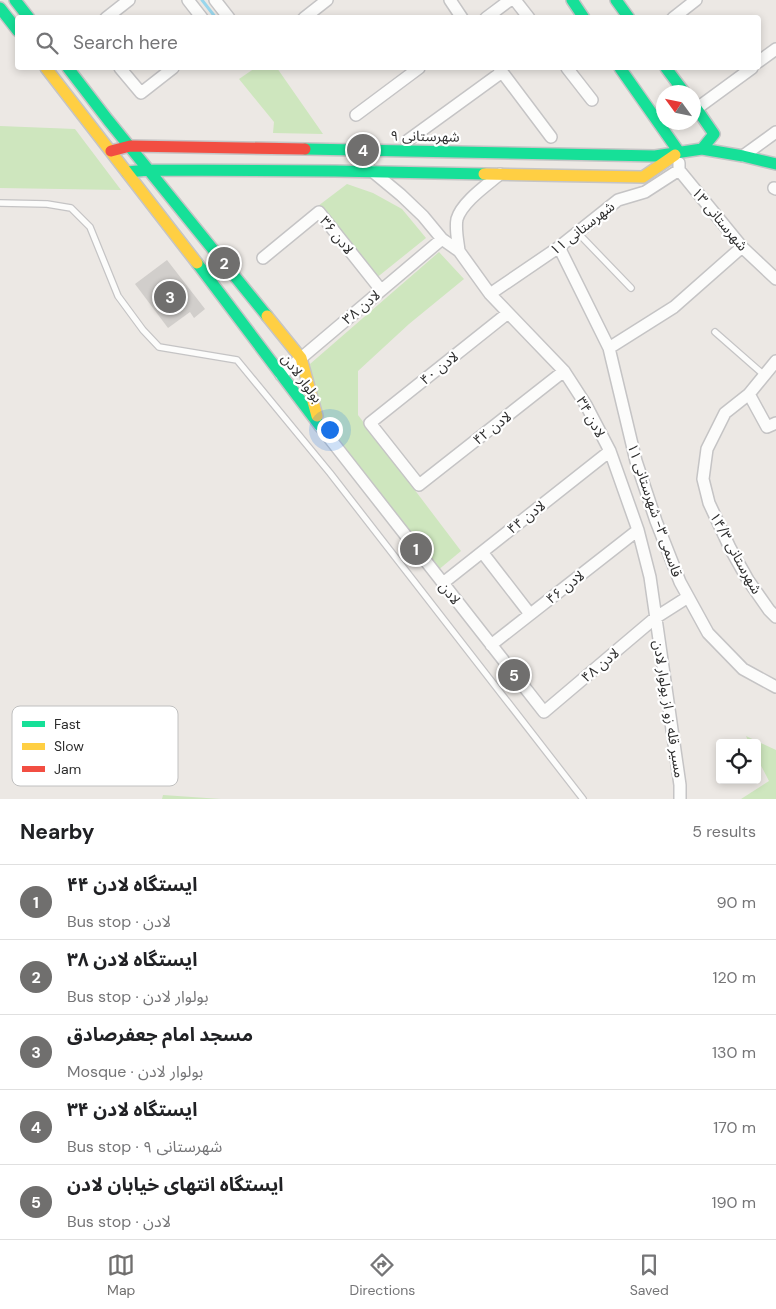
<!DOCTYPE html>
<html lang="en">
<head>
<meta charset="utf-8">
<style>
  body { margin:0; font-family:"DM Sans","Noto Sans Arabic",sans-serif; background:#f2f2f2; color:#202124 }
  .controls { position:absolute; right:15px; bottom:15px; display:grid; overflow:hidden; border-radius:5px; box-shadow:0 2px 8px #0003 }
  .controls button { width:45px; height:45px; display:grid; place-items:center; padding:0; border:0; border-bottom:1px solid #e0e0e0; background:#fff; color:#202124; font:25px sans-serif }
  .compass { position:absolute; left:656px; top:85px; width:45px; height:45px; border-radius:50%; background:#fff; box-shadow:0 2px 8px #0003; rotate:303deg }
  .you { position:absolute; left:329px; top:429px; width:18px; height:18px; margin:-12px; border:4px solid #fff; border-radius:50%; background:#1a73e8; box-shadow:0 0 0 8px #1a73e833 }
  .badge { display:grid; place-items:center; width:32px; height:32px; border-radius:50%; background:#706f6e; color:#fff; font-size:16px; font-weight:700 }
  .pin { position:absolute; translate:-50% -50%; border:2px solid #fff; box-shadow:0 1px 5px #0006 }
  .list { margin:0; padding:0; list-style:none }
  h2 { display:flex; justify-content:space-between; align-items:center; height:65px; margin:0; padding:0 20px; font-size:21px }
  h2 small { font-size:16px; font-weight:400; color:#757577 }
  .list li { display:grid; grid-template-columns:32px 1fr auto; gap:15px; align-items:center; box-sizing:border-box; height:75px; padding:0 20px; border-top:1px solid #e0e0e0 }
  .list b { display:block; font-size:19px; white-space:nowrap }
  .list p { margin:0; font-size:16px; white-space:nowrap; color:#757577 }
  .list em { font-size:16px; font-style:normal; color:#757577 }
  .icon { flex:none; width:28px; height:28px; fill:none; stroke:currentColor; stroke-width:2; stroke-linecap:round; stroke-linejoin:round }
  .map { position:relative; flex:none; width:776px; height:799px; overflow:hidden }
  .search { position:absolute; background:#fff; box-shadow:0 2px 8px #0003; left:15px; right:15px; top:15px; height:55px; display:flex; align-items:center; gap:12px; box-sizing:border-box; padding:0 18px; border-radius:5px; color:#757577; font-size:19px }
  .sheet { height:440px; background:#fff }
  nav { display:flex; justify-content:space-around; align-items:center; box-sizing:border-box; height:70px; border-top:1px solid #e0e0e0; background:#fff; font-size:14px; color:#757577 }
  nav a { display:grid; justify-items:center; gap:2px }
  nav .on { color:#706f6e }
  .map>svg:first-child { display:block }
  .green { fill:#cee6be }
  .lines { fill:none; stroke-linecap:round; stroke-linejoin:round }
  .stream { stroke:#99d6ec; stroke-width:3 }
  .building { fill:#d1cecb }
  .lane-casing { stroke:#c5c4c5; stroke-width:8 }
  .street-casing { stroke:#c5c4c5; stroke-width:14 }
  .fast-casing { stroke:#c5c4c5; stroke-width:14 }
  .slow-casing { stroke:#c5c4c5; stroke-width:14 }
  .jam-casing { stroke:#c5c4c5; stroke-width:14 }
  .lane { stroke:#fcfcfb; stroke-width:5.5 }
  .street { stroke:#fcfcfb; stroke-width:11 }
  .fast { stroke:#16e098; stroke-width:11 }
  .slow { stroke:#ffcf43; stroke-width:11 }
  .jam { stroke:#f24e42; stroke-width:11 }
  .labels { text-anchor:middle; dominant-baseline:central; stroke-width:4.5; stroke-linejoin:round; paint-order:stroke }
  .street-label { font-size:14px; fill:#2e2e2e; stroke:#fff }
  .key { fill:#fff; stroke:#c0c0c0; stroke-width:1 }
  .key-label { font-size:14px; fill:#2e2e2e }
</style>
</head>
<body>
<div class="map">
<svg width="776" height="799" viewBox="0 0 776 799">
  <rect width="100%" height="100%" fill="#ece8e4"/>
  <path class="green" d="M255 68H277L323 134 273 133 274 122 239 79Z
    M0 126 75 129 121 190 0 188Z
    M347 184 373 193 402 209 426 238 375 279 318 206Z
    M439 252 464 279 409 324 358 371V415L461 551 437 571 336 442 315 400 310 364Z
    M746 736 776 750V799H741L769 781 757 758V743H749Z
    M163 795 221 799H162Z"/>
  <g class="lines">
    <path class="stream" d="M202 0 216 18"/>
  </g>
  <path class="building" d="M167 260 205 309 194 318 190 312 168 328 135 284Z"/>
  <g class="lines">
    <defs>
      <path id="lane" d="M0 203 47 204 71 208 90 227 118 296 143 330 159 347 237 360 330 473 583 799
        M578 233 631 288
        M715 332 764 375"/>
      <path id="street" d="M188 0 202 18
        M215 0 229 18
        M450 0 462 18
        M515 0 529 18
        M106 18 129 0
        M304 18 327 0
        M486 18 510 0
        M673 18 696 0
        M758 62 776 49
        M120 68 141 93 173 68
        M499 68 551 137
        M567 68 592 100
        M696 109 752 68
        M356 115 419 68
        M407 141 502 72
        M743 156 776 132
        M679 163V170L742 247 776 279
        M372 171 401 195 423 216 442 239 459 251 490 294 564 371 586 405 610 451 638 530 650 577 680 785V799
        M774 188 776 189
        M559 247 609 348 636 461 656 521 680 582 708 633 743 669 776 687
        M459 251C458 241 455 229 457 219 462 202 487 185 500 174
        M263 258 319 212 381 290
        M490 294 559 247 618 200 645 192 679 170
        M508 313 370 423 419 485 564 371
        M609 348 674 307 742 247
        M776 361 749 394 725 413 707 449 703 479 709 503 730 548 748 580 769 610 776 617
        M281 375 442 239
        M749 394 767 427 776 423
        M320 426 544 712 655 618 688 597
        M482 552 530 614
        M443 583 610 451
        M491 645 638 530"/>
      <path id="fast" d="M15 0 29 18
        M572 0 584 18
        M616 0 629 18
        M0 8 18 31
        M68 68 108 120 267 316
        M620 68 679 152
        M666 68 684 92
        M305 149 655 156 702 149 714 134 694 105
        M702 149 743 156 776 164
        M127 172 149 170 335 171 484 174
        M197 263 320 426"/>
      <path id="slow" d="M46 68 197 263
        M484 174 643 177 675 155
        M267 316 301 358 317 416"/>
      <path id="jam" d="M111 151 130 146 305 149"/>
    </defs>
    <use href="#lane" class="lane-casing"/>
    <use href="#street" class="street-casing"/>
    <use href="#fast" class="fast-casing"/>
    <use href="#slow" class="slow-casing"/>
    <use href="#jam" class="jam-casing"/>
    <use href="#lane" class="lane"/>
    <use href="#street" class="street"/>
    <use href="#fast" class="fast"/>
    <use href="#slow" class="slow"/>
    <use href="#jam" class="jam"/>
  </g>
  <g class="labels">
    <g class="street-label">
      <text transform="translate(425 136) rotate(1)">شهرستانی ۹</text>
      <text transform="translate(720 219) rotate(50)">شهرستانی ۱۳</text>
      <text transform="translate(582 228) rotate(-38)">شهرستانی ۱۱</text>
      <text transform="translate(337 235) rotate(51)">لادن ۳۶</text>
      <text transform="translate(361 307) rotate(-40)">لادن ۳۸</text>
      <text transform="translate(439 368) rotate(-38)">لادن ۴۰</text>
      <text transform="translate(302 378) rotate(53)">بولوار لادن</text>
      <text transform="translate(591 417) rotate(61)">لادن ۳۴</text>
      <text transform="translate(492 428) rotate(-38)">لادن ۴۲</text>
      <text transform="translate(655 510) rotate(71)">قاسمی ۳- شهرستانی ۱۱</text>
      <text transform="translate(526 517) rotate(-38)">لادن ۴۴</text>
      <text transform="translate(736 553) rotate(61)">شهرستانی ۱۴/۳</text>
      <text transform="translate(565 587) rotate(-38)">لادن ۴۶</text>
      <text transform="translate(450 593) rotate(52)">لادن</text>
      <text transform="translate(600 665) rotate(-40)">لادن ۴۸</text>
      <text transform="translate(669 709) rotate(81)">مسیر قله زو از بولوار لادن</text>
    </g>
  </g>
  <rect x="12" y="706" width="166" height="80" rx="8" class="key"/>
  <rect x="22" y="721" width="23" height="6" fill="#16e098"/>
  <rect x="22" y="743" width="23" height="7" fill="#ffcf43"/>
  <rect x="22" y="766" width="23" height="6" fill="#f24e42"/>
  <g class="key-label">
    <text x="54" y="729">Fast</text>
    <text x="54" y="751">Slow</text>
    <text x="54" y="774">Jam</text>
  </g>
</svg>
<div class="controls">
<button><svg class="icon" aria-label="locate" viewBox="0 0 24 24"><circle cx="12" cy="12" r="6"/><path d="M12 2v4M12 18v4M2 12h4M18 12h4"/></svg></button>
</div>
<svg class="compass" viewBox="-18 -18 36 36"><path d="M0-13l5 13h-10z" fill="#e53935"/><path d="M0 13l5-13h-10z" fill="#757577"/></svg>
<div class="you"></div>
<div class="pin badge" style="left:416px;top:549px">1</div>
<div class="pin badge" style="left:224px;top:263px">2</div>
<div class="pin badge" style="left:170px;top:297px">3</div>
<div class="pin badge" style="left:363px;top:150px">4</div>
<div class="pin badge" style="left:514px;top:675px">5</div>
<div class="search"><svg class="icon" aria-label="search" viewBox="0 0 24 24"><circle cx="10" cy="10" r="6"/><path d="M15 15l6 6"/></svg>Search here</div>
</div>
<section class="sheet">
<h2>Nearby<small>5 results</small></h2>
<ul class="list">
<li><span class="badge">1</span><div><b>ایستگاه لادن ۴۴</b><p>Bus stop · لادن</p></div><em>90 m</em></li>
<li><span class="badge">2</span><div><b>ایستگاه لادن ۳۸</b><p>Bus stop · بولوار لادن</p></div><em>120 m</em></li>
<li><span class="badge">3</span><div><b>مسجد امام جعفرصادق</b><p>Mosque · بولوار لادن</p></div><em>130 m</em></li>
<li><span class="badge">4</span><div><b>ایستگاه لادن ۳۴</b><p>Bus stop · شهرستانی ۹</p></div><em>170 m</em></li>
<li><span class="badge">5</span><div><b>ایستگاه انتهای خیابان لادن</b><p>Bus stop · لادن</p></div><em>190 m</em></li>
</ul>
</section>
<nav>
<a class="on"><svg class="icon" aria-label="map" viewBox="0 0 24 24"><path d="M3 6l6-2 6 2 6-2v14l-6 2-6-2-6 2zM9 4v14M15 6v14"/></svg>Map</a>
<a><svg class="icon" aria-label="directions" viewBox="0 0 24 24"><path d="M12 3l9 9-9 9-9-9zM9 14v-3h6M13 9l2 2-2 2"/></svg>Directions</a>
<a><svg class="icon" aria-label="saved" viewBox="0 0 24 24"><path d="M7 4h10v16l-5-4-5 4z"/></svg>Saved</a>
</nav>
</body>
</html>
